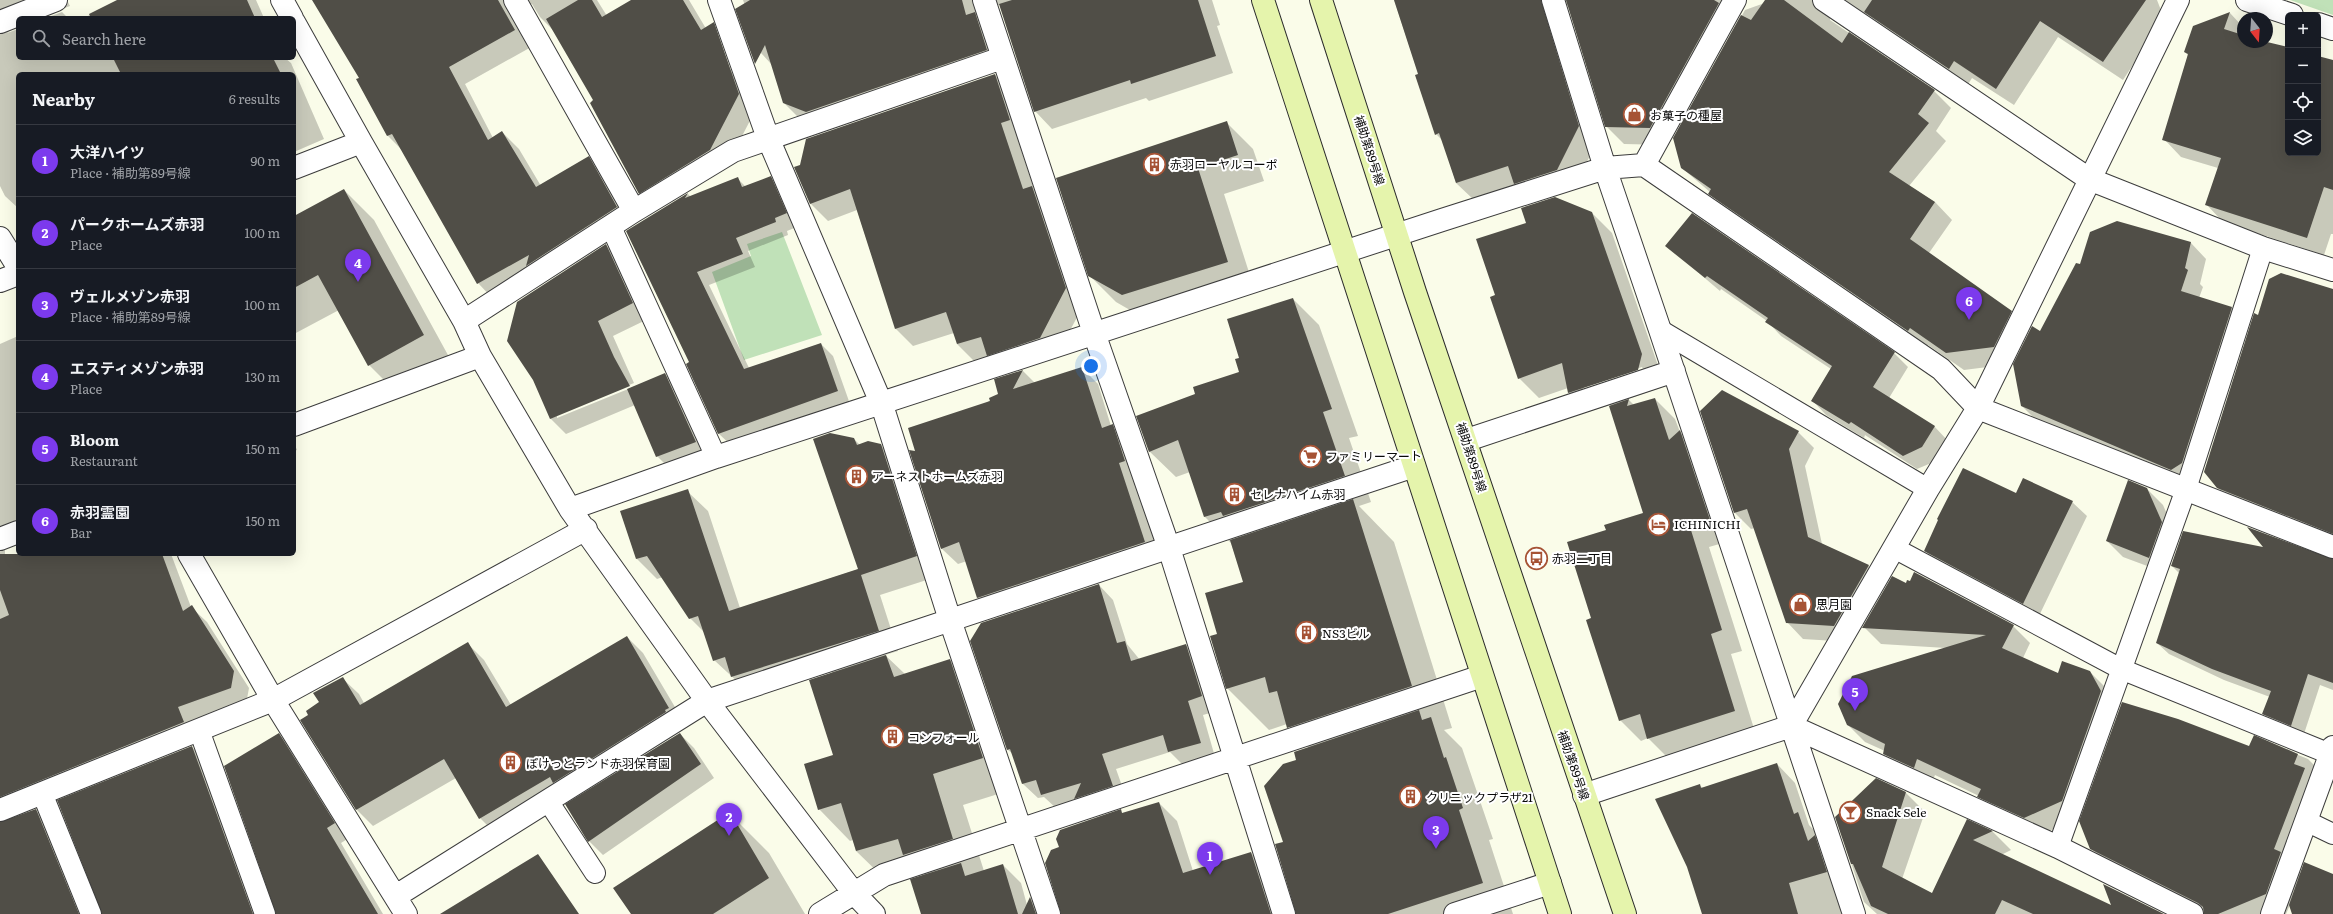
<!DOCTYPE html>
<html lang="en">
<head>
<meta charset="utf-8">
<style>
  body { margin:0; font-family:Literata,"Noto Sans JP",serif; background:#20242c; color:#f1f3f6 }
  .controls { position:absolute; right:12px; top:12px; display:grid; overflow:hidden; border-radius:6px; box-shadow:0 4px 16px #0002 }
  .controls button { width:36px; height:36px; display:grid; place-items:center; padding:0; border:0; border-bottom:1px solid #363941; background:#171b24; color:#f1f3f6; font:20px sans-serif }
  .compass { position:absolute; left:2237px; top:12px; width:36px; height:36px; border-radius:50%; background:#171b24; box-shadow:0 4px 16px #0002; rotate:163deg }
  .you { position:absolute; left:1091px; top:366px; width:14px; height:14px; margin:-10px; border:3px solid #fff; border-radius:50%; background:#1a73e8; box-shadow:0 0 0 6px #1a73e833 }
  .badge { display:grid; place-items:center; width:26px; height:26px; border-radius:50%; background:#7c3aed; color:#fff; font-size:13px; font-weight:700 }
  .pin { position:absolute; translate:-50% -33px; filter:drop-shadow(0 1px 2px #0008) }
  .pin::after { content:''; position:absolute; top:21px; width:14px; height:12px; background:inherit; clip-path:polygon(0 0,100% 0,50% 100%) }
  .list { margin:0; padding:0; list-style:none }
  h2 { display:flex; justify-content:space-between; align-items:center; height:52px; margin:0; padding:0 16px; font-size:17px }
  h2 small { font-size:13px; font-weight:400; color:#9ea1a6 }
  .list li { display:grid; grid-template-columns:26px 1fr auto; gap:12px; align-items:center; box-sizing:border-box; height:72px; padding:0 16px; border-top:1px solid #363941 }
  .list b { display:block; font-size:15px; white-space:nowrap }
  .list p { margin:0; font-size:13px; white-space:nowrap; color:#9ea1a6 }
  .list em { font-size:13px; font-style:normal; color:#9ea1a6 }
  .icon { flex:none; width:22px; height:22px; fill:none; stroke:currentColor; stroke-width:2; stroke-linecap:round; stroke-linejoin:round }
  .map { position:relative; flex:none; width:2333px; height:914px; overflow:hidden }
  .search { position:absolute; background:#171b24; box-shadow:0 4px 16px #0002; left:16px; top:16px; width:280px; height:44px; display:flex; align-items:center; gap:10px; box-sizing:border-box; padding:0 14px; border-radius:6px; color:#9ea1a6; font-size:15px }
  .panel { position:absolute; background:#171b24; box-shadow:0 4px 16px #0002; left:16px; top:72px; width:280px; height:484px; border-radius:6px }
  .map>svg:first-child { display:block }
  .green { fill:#c0e1b8 }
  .shadow { fill:#0003; fill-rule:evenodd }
  .building { fill:#504e47 }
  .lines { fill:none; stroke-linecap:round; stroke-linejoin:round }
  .lane-casing { stroke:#3c3c3c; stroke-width:22 }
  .street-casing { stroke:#3c3c3c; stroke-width:24 }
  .secondary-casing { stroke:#2b2b2b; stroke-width:24 }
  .lane { stroke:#fff; stroke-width:20 }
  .street { stroke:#fff; stroke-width:22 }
  .secondary { stroke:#e5f4ac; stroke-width:22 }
  .labels { text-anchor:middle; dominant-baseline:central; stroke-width:4; stroke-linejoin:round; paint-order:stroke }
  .poi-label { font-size:12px; fill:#090909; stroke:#fff; text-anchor:start }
  .street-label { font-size:12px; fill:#090909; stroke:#fff }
</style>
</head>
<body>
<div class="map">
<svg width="2333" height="914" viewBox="0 0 2333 914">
  <rect width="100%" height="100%" fill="#fafce9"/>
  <path class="green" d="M2290 0H2333V15Z
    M782 232 822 335 744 360 712 272 751 256 747 244Z"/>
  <path class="shadow" d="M0 0H67L70 6 13 28 7 33 18 29V58H285L291 63 324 139 294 152V74H18V208L5 196 0 186Z
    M119 0H256L264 18H84Z
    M314 0H597L607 16 633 0H689L755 111 726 167 656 209 639 193 595 101 554 31 540 17 532 4 525 5 533 46 465 84 493 138 502 132 519 149 541 186 589 157 605 174 633 224 494 300 478 283 403 151 388 136 357 80 360 78Z
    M743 0H1212L1220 25 1217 26 1233 73 1149 101 1146 98 1052 129 1035 111 1000 5H998L991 9 1004 67 801 120 784 103 772 65 761 53Z
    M1394 0H1744L1667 145 1624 144 1606 126 1569 5 1561 9 1596 144 1574 187 1474 200 1456 183 1443 141 1436 134 1419 75Z
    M1773 0H2157L2164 18 2123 80 2058 37 2014 105 1972 78 1967 86 1830 11V20L1934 91 1951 108 1936 131 1946 141 1909 186 1935 202 1952 220 1929 253 2011 312 2028 329 2011 364 1964 370 1928 345 1926 348 1726 211 1710 192 1682 168 1674 139 1745 10Z
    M62 12 68 18H46Z
    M2230 13 2243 27V42H2265L2288 48V153H2318V57L2333 61V234H2331L2324 255 2223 222 2206 204 2218 168 2181 157 2164 139 2188 55 2185 52Z
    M995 75 1012 92 1027 137 1018 140 1034 189 1050 205 1083 306 1057 355 975 362 957 344 954 333 913 346 896 329 857 210 828 221 811 204 795 168Z
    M1227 123 1253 149 1264 181 1224 194 1254 288 1149 321 1116 302 1089 275Z
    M770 177 783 190 799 226 787 231 788 235 748 251 755 267 709 285 749 368 821 344 833 356 850 404 732 446 719 434 690 363 627 232 688 194 691 197 737 178 746 187Z
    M344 190 374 220 454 366 399 395 369 365 339 310 294 334V217Z
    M1592 213 1612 233 1661 374 1657 389 1628 399 1634 405 1655 399 1675 419 1680 432 1700 451 1730 541 1709 547 1742 651 1731 654 1755 732 1669 759 1648 738 1641 741 1620 720 1592 619 1607 531 1645 514 1610 405 1588 412 1569 393 1568 388 1539 398 1519 378 1497 296ZM1642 367 1643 369 1583 389V387Z
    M1692 214 1894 353 1908 367 1889 398 1934 426 1948 441 1936 461 1917 469 1865 435 1864 438 1826 415 1812 400 1831 369 1781 336 1767 321 1721 289 1720 291 1667 246Z
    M2191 243 2206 259 2200 284 2203 287 2199 298 2232 308 2247 324 2187 485 2038 422 2022 406 2040 333 2081 265Z
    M606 245 621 260 648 319 613 336 634 383 557 415V418L665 374 681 390 712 458 673 472 657 456 635 405 566 434 551 419 534 380Z
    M2333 290V544L2235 505 2217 487 2259 316Z
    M1293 299 1319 325 1358 436 1349 438 1371 502 1359 506 1394 542 1452 728 1444 730 1462 748 1493 839 1489 840 1513 914H1296L1285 843 1297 761 1309 748 1287 724 1269 730 1227 688 1218 634 1244 582 1231 543 1205 517 1190 472 1176 477 1149 451 1197 394 1240 372V358Z
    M18 336V541L5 547V554L18 567 0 577V344Z
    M1082 368 1098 384 1111 426 1129 442 1161 558 994 614 978 598 967 561 958 564 941 548 916 453 999 394 995 380 1023 371 1035 383Z
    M1798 432 1814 448 1805 466 1822 544 1869 566 1885 582 1851 642 1803 639 1787 622 1755 528 1751 529 1735 513Z
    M854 439 860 445H881L901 466 936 577 880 595 898 651 885 655 905 674 950 660 981 691 1014 789 963 805 984 871 1003 865 1021 883 1027 905 1030 898 1046 914H922L925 876 921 872 888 882 856 851 853 840 850 841 819 809 834 756 832 672 753 696 714 660 705 633 690 618 663 577 657 579 637 559 622 512 687 491 708 511 740 608 859 569Z
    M294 443 297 450 294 451Z
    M2146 488 2163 505 2178 539 2166 573 2123 557 2107 541Z
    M2016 494 2072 502 2087 516 2038 618 1940 565 1925 551Z
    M2265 548 2333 560V690L2320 685 2303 737 2275 725 2263 714 2270 697 2224 680 2169 654 2157 643 2179 573 2172 566Z
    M91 554H171L191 607 207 622 249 688 246 704 5 818 4 823 36 810 51 825 87 914H0V823H2L0 821V587Z
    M1906 584 2013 626 2030 643 2023 658 2058 674 2090 672 2107 689 2118 709 2079 818 2042 834 1996 814 1979 796 1935 775 1931 785 1902 771 1884 754 1885 751 1865 742 1848 725 1946 648 1881 644 1864 627Z
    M1099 585 1113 600 1127 644 1140 660 1186 645 1200 660 1217 711 1203 715 1215 757 1184 766 1170 752 1116 769 1127 800 1057 809 1044 797 1038 798 1023 784 1014 755 1008 750 972 642Z
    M627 637 643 653 685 724 496 834 480 818 456 778 373 826 357 810 301 720 310 715 342 678 359 694 364 703 468 644 484 660 511 705Z
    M278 734 294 749 349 838 341 843 383 914H276Z
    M680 734 694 748 714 778 603 855 589 841 567 805Z
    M2254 737 2308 759 2328 779 2295 867 2301 874 2333 875V914H2294L2290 905 2286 914H2201L2112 869 2091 848 2250 747Z
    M192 747 207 762 262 914H102Z
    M1777 764 1795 783 1809 825 1816 832 1845 914H1702L1699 785 1703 788Z
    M1876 779 1906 793 1925 812 1902 879 1933 894 1967 821 1993 832 2011 850 2001 855 2113 907 2163 914H1877L1864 902 1836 817Z
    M1159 803 1177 821 1193 871 1251 853 1269 871 1283 914H1061L1060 848 1120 811 1123 814Z
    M730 814 769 853 805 914H632Z"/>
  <path class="building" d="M117 0H247L255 18H91L89 14Z
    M312 0H498L515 30 449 67 488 140 502 131 536 187 589 156 617 207 526 266 529 255 477 284 392 134 387 136 356 79 359 78Z
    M578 0H592L602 17 631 0H683L701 30 714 22 739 94 710 150 639 194 590 103 593 100 546 19Z
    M750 0H962L966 15 975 12 987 50 806 112 783 103 765 45 755 64 735 9Z
    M1012 0H1198L1216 56 1131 84 1130 80 1034 112 999 4Z
    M1394 0H1541L1579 126 1557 170 1514 184 1508 166 1456 183 1439 133 1435 135 1415 75 1418 74Z
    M1566 0H1714L1719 3 1650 128 1605 127Z
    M1765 0H1784L1842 43 1849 32 1935 90 1918 114 1929 123 1889 172 1935 202 1910 239 2012 311 1994 347 1946 353 1910 328 1908 331 1708 194 1711 189 1681 168 1673 138 1741 15 1751 20Z
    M1872 0H2146L2103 62 2040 21 1996 89 1954 61 1949 69 1864 12Z
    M2230 12 2224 29 2243 35V42H2267L2288 47V153H2318V56L2333 60V190L2324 187 2307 238 2205 205 2221 158 2162 140 2188 54 2184 52 2193 26Z
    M113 58H273L281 74H121Z
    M995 74 1010 120 1001 123 1023 189 1032 186 1066 288 1040 338 987 356 981 337 957 344 946 312 895 329 850 189 810 204 794 167 800 165 806 139Z
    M1227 121 1238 155 1198 168 1228 262 1122 295 1088 276 1056 178Z
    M771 176 787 213 775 218 776 222 736 238 743 254 697 272 744 369 821 343 838 391 718 434 686 364 689 362 626 231 688 193 685 198 738 177 742 187Z
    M344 189 424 335 368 366 318 275 294 288V216Z
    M1555 197 1592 212 1642 354 1638 370 1568 393 1562 363 1518 379 1490 297 1495 295 1476 239 1526 223 1521 208Z
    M1692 213 1895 352 1873 387 1935 426 1922 447 1903 456 1851 422 1849 424 1811 401 1832 366 1765 322 1768 318 1707 276 1705 278 1665 246Z
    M2117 221 2191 242 2185 268 2188 270 2181 291 2232 307 2182 463 2171 470 2021 406 2013 364 2032 326 2040 331 2076 263 2080 264 2090 232Z
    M606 244 633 303 598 321 614 357 630 386 550 419 533 380 507 341 517 302Z
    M2281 273 2333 289V534L2217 488 2204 472 2254 313 2258 315 2269 279Z
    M1293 298 1332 409 1323 412 1345 476 1223 516 1221 512 1204 517 1178 440 1149 452 1136 416 1195 394 1193 387 1239 372 1235 359 1239 358 1227 319Z
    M1082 367 1102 428 1113 424 1125 461 1119 463 1145 542 977 598 959 542 941 549 909 450 915 451 908 428 990 401 989 398 998 394 994 379 1023 370 1013 389Z
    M665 373 696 442 656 457 627 389Z
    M1722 390 1799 431 1789 449 1808 537 1869 565 1834 626 1786 623 1747 509 1734 513 1700 411Z
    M1655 398 1669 440 1680 430 1710 520 1690 527 1722 630 1711 634 1735 711 1647 739 1640 714 1619 721 1586 620 1591 618 1567 542 1606 530 1604 525 1643 513 1609 406 1629 399 1627 406Z
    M830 433 854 438 857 445 868 441 881 444 917 556 861 575 879 631 731 677 725 657 713 661 698 616 689 619 647 556 636 559 620 511 688 489 729 611 858 569 813 439Z
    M1963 468 2016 493 2023 478 2073 501 2023 604 1924 551 1938 520 1937 519Z
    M2128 480 2147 488 2162 522 2149 558 2106 541Z
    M1353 499 1412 686 1287 728 1277 691 1269 693 1265 677 1226 689 1210 636 1217 634 1205 593 1243 582 1230 540Z
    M2247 527 2333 559V683L2308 674 2291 726 2262 714 2271 691 2212 669 2156 643 2180 569 2171 566 2183 531 2263 547Z
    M0 554H162L183 611 192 605 234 671 231 688 178 707 184 722 0 797V619L9 615 0 590Z
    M1914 572 2014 625 2002 648 2058 673 2062 661 2090 671 2101 691 2062 801 2024 818 1977 797 1981 789 1917 759 1914 768 1883 754 1885 744 1847 725 1838 704 1852 676 1986 635 1862 628 1892 576 1906 583 1907 580 1910 581Z
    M1099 584 1117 643 1125 641 1131 661 1186 644 1202 696 1188 701 1201 743 1168 752 1163 735 1102 754 1113 786 1074 799 1081 783 1041 795 1036 780 1022 784 1010 749 1007 750 970 641 981 623Z
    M627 636 669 708 665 710 666 712 553 783 550 777 479 819 444 759 356 810 300 720 308 715 306 711 319 702 313 693 343 677 360 705 468 642 506 707Z
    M886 655 894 677 950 659 983 758 933 774 953 839 903 855 898 839 856 851 841 803 818 810 804 764 833 755 809 680Z
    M2122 702 2178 719 2249 746 2254 735 2298 754 2294 764 2305 768 2274 849 2281 852 2266 894 2218 914H2204L2203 907 2198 903 2090 849 2079 821Z
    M1419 710 1422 720 1431 717 1444 758 1446 757 1463 808 1459 810 1483 883 1388 914H1296L1275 844 1283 842 1264 786 1283 764 1296 760 1294 752Z
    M279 733 335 823 327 828 378 914H276L224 766Z
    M680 733 701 764 588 842 565 804Z
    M192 746 253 914H102L57 800Z
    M1777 763 1794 814 1798 812 1808 841 1815 835 1827 872 1789 883 1798 914H1702L1687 867 1655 799 1700 784 1701 788Z
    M1876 778 1906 792 1882 867 1932 893 1967 819 1993 831 1973 840 2111 905 2103 884 2164 914H2033L2002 900 1995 914H1888L1871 906 1853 864H1851L1835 817Z
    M1159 802 1183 873 1251 852 1271 914H1061L1045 863 1051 850 1059 847 1056 839 1060 830 1121 809 1122 813Z
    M36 809 79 914H0V822Z
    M730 812 769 878 713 914H631L613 888Z
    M538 854 579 914H440Z
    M2304 862 2333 874V914H2292L2289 905Z
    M961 863 965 876 1003 864 1018 914H921L910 879Z
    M1030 897 1036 914H1022Z"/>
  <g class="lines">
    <defs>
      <path id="lane" d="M611 227 716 457
        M1660 330 1928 489
        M1894 548 2121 669 2330 754
        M199 730 265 914
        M42 793 91 914
        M548 801 595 873
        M2306 821 2333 834
        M2058 847 2186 489 2263 248"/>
      <path id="street" d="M282 0 292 18
        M515 0 634 211
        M719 0 768 138 882 405 950 620 1049 914
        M984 0 1094 333 1169 548 1284 914
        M1553 0 1605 168 1660 330 1854 914
        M1824 0 2089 179 2263 248 2333 270
        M2247 0 2292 15
        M0 22 56 0
        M294 22 361 142 464 321 480 356 570 509 707 701 853 892 874 914
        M2318 24 2333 29
        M1644 165 1941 369 1978 408 2333 547
        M294 168 361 142
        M0 238 18 267
        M0 281 18 274
        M464 321 634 211 733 151 1002 58
        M294 425 480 356
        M1467 440 1674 371
        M570 509 716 457 1442 220 1605 168 1644 165 1735 0
        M0 539 18 532
        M189 554 273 700 406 914
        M1791 726 2058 847 2192 914
        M1584 795 1791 726 1928 489 1978 408 2178 0
        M0 810 273 700 586 529
        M396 896 707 701 1414 466
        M820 914 884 875 1482 676
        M1455 914 1550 883
        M2272 914 2333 747"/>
      <path id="secondary" d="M1263 0 1560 914
        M1321 0 1415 292 1625 914"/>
    </defs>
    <use href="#lane" class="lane-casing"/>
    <use href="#street" class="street-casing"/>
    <use href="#secondary" class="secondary-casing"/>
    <use href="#lane" class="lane"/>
    <use href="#street" class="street"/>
    <use href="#secondary" class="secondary"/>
  </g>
  <defs>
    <symbol id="shop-ring" viewBox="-11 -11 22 22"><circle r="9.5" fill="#fff" stroke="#a65335" stroke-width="1.5"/><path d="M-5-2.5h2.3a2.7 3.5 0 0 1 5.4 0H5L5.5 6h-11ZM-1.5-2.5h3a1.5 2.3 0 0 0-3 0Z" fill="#a65335"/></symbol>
    <symbol id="building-ring" viewBox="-11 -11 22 22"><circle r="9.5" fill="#fff" stroke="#a65335" stroke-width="1.5"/><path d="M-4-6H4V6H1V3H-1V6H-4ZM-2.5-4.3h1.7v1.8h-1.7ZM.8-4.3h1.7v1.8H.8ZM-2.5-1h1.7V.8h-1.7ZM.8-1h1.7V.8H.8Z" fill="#a65335"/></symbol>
    <symbol id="supermarket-ring" viewBox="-11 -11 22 22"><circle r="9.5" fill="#fff" stroke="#a65335" stroke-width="1.5"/><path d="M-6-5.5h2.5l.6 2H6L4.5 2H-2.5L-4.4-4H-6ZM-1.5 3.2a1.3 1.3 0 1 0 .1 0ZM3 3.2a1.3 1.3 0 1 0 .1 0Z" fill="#a65335"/></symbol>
    <symbol id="hotel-ring" viewBox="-11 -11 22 22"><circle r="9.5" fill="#fff" stroke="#a65335" stroke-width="1.5"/><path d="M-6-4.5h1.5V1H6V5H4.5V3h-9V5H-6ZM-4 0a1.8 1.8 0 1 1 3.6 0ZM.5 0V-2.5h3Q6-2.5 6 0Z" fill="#a65335"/></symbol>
    <symbol id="bus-ring" viewBox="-11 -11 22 22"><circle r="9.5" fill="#fff" stroke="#a65335" stroke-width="1.5"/><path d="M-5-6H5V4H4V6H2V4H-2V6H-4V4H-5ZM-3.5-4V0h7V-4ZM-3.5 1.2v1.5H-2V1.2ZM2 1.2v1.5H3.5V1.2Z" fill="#a65335"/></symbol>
    <symbol id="bar-ring" viewBox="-11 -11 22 22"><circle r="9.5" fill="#fff" stroke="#a65335" stroke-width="1.5"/><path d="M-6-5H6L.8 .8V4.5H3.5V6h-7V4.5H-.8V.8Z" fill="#a65335"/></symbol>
  </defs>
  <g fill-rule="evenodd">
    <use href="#shop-ring" x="1622" y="102" width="25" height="25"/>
    <use href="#building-ring" x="1142" y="152" width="25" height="25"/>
    <use href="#supermarket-ring" x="1298" y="444" width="25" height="25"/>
    <use href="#building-ring" x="844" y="464" width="25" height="25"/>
    <use href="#building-ring" x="1222" y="482" width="25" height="25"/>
    <use href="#hotel-ring" x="1646" y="512" width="25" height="25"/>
    <use href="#bus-ring" x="1524" y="546" width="25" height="25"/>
    <use href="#shop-ring" x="1788" y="592" width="25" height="25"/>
    <use href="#building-ring" x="1294" y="620" width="25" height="25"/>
    <use href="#building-ring" x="880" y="724" width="25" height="25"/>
    <use href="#building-ring" x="498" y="750" width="25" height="25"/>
    <use href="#building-ring" x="1398" y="784" width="25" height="25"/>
    <use href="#bar-ring" x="1838" y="800" width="25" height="25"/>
  </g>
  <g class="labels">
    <g class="poi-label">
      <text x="1650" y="115">お菓子の種屋</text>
      <text x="1170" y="164">赤羽ローヤルコーポ</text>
      <text x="1326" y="456">ファミリーマート</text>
      <text x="872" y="476">アーネストホームズ赤羽</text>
      <text x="1250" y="494">セレナハイム赤羽</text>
      <text x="1674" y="524">ICHINICHI</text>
      <text x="1552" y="558">赤羽二丁目</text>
      <text x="1816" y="604">思月園</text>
      <text x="1322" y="633">NS3ビル</text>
      <text x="908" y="737">コンフォール</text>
      <text x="526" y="763">ぽけっとランド赤羽保育園</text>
      <text x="1426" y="797">クリニックプラザ21</text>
      <text x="1866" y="812">Snack Sele</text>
    </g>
    <g class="street-label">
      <text transform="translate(1370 150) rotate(72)">補助第89号線</text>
      <text transform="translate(1472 457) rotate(72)">補助第89号線</text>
      <text transform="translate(1574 765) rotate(71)">補助第89号線</text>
    </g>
  </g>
</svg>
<div class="controls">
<button>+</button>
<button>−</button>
<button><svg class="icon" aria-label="locate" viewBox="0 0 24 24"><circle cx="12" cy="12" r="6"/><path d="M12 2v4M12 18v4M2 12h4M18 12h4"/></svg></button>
<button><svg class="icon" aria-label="layers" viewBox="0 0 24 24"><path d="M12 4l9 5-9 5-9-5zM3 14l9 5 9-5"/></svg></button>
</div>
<svg class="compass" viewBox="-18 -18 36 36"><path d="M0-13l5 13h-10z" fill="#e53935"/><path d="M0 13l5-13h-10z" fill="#9ea1a6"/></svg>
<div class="you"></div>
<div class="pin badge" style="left:1210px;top:875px">1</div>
<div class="pin badge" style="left:729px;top:836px">2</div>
<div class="pin badge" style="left:1436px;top:849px">3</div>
<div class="pin badge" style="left:358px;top:282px">4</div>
<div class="pin badge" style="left:1855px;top:711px">5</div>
<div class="pin badge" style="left:1969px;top:320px">6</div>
<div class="search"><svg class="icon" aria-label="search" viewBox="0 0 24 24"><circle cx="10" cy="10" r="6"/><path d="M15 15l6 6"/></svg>Search here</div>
<section class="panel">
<h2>Nearby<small>6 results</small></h2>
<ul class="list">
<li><span class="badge">1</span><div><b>大洋ハイツ</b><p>Place · 補助第89号線</p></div><em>90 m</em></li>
<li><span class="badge">2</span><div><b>パークホームズ赤羽</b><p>Place</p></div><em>100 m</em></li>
<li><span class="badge">3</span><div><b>ヴェルメゾン赤羽</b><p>Place · 補助第89号線</p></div><em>100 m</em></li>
<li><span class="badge">4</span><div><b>エスティメゾン赤羽</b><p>Place</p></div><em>130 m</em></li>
<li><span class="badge">5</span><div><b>Bloom</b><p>Restaurant</p></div><em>150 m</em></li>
<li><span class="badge">6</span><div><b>赤羽霊園</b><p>Bar</p></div><em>150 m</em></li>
</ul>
</section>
</div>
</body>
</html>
